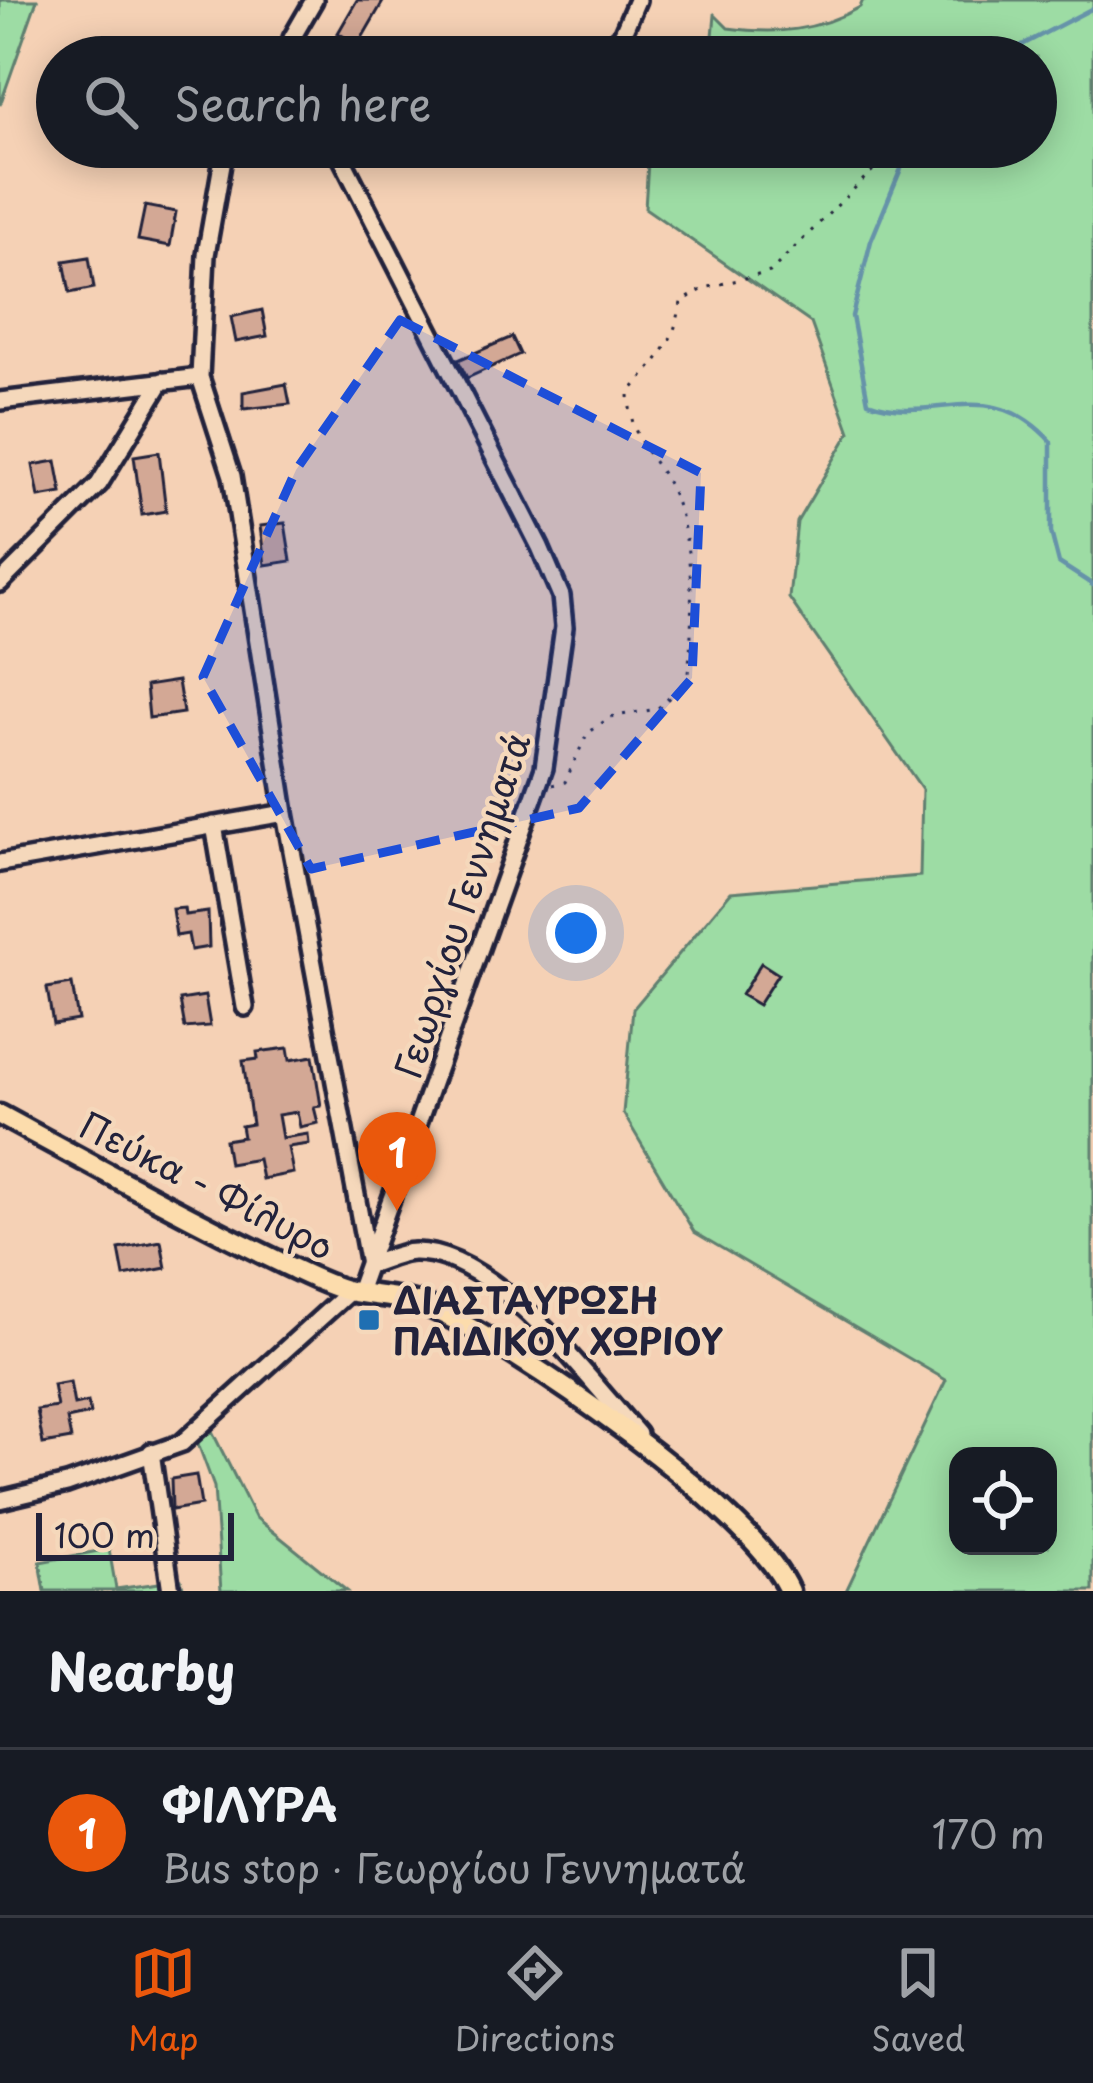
<!DOCTYPE html>
<html lang="en">
<head>
<meta charset="utf-8">
<style>
  body { margin:0; font-family:"Playpen Sans",sans-serif; background:#242831; color:#f1f3f6 }
  .controls { position:absolute; right:36px; bottom:36px; display:grid; overflow:hidden; border-radius:24px; box-shadow:0 6px 30px #0003 }
  .controls button { width:108px; height:108px; display:grid; place-items:center; padding:0; border:0; border-bottom:3px solid #363941; background:#171b24; color:#f1f3f6; font:60px sans-serif }
  .scale { position:absolute; left:36px; bottom:30px; width:198px; box-sizing:border-box; padding-left:12px; border:6px solid #22223b; border-top:0; font-size:33px; line-height:42px; white-space:nowrap; color:#22223b; -webkit-text-stroke:9px #f5d8bb; paint-order:stroke }
  .you { position:absolute; left:576px; top:933px; width:42px; height:42px; margin:-30px; border:9px solid #fff; border-radius:50%; background:#1a73e8; box-shadow:0 0 0 18px #1a73e833 }
  .badge { display:grid; place-items:center; width:78px; height:78px; border-radius:50%; background:#ea580c; color:#fff; font-size:39px; font-weight:700 }
  .pin { position:absolute; translate:-50% -99px; filter:drop-shadow(0 3px 6px #0008) }
  .pin::after { content:''; position:absolute; top:63px; width:42px; height:36px; background:inherit; clip-path:polygon(0 0,100% 0,50% 100%) }
  .list { margin:0; padding:0; list-style:none }
  h2 { display:flex; justify-content:space-between; align-items:center; height:156px; margin:0; padding:0 48px; font-size:51px }
  h2 small { font-size:39px; font-weight:400; color:#9ea1a6 }
  .list li { display:grid; grid-template-columns:78px 1fr auto; gap:36px; align-items:center; box-sizing:border-box; height:168px; padding:0 48px; border-top:3px solid #363941 }
  .list b { display:block; font-size:45px; white-space:nowrap }
  .list p { margin:0; font-size:39px; white-space:nowrap; color:#9ea1a6 }
  .list em { font-size:39px; font-style:normal; color:#9ea1a6 }
  .icon { flex:none; width:66px; height:66px; fill:none; stroke:currentColor; stroke-width:2; stroke-linecap:round; stroke-linejoin:round }
  .map { position:relative; flex:none; width:1093px; height:1591px; overflow:hidden }
  .search { position:absolute; background:#171b24; box-shadow:0 6px 30px #0003; left:36px; right:36px; top:36px; height:132px; display:flex; align-items:center; gap:30px; box-sizing:border-box; padding:0 42px; border-radius:66px; color:#9ea1a6; font-size:45px }
  .sheet { height:324px; background:#171b24 }
  nav { display:flex; justify-content:space-around; align-items:center; box-sizing:border-box; height:168px; border-top:3px solid #363941; background:#171b24; font-size:33px; color:#9ea1a6 }
  nav a { display:grid; justify-items:center; gap:6px }
  nav .on { color:#ea580c }
  .map>svg:first-child { display:block }
  .green { fill:#9ddca4; stroke:#607f70; stroke-width:3; fill-rule:evenodd }
  .lines { fill:none; stroke-linecap:round; stroke-linejoin:round }
  .stream { stroke:#6693a9; stroke-width:4.5 }
  .building { fill:#d3a895; stroke:#22223b; stroke-width:3 }
  .minor-casing { stroke:#22223b; stroke-width:24 }
  .major-casing { stroke:#22223b; stroke-width:27 }
  .path { stroke:#22223b; stroke-width:3; stroke-dasharray:3 9; stroke-linecap:butt }
  .minor { stroke:#f5d8bb; stroke-width:15 }
  .major { stroke:#fcdcac; stroke-width:18 }
  .marked { fill:#1d4ed8; fill-opacity:0.2; stroke:#1d4ed8; stroke-width:9; stroke-dasharray:24 15; stroke-linejoin:round }
  .poi-dot { fill:#1f6fb2; stroke:#f5d8bb; stroke-width:4.5 }
  .labels { text-anchor:middle; dominant-baseline:central; stroke-width:9; stroke-linejoin:round; paint-order:stroke }
  .street-label { font-size:36px; fill:#22223b; stroke:#f5d8bb }
  .poi-label { font-size:36px; font-weight:bold; fill:#22223b; stroke:#f5d8bb; text-anchor:start }
</style>
</head>
<body>
<div class="map">
<svg width="1093" height="1591" viewBox="0 0 1093 1591">
  <rect width="100%" height="100%" fill="#f5d1b5"/>
  <filter id="ink" filterUnits="userSpaceOnUse"><feTurbulence type="fractalNoise" baseFrequency=".00833" numOctaves="2"/><feDisplacementMap in="SourceGraphic" scale="24" xChannelSelector="R" yChannelSelector="G"/><feConvolveMatrix kernelMatrix="1 2 1 2 8 2 1 2 1" color-interpolation-filters="sRGB"/></filter>
  <g filter="url(#ink)">
    <path class="green" d="M0 0H37L0 105Z
      M863 0H1093V1591H846L946 1380 694 1232 623 1113 633 1009 731 892 920 876 922 789 789 598 797 522 850 432 811 323 645 208 649 147H1036V57H711L715 15 728 28C777 35 817 31 860 7ZM958 1456H1048V1546H958Z
      M211 1429 255 1517 347 1591H221L214 1487 197 1441Z
      M109 1549 116 1589 181 1580 184 1591H45L40 1562Z"/>
    <g class="lines">
      <path class="stream" d="M999 57 1093 8
        M910 147 871 241 852 316 868 402C936 427 988 372 1051 442V532L1059 563 1093 585"/>
    </g>
    <path class="building" d="M357 0H384L358 45 338 33Z
      M145 206 176 212 170 246 138 240Z
      M89 257 94 288 70 293 64 261Z
      M262 310 267 336 236 342 231 317Z
      M512 337 520 354 467 378 458 360Z
      M286 384 290 404 243 409V392Z
      M159 452 166 511 142 515 134 456Z
      M56 461 62 493 39 497 33 465Z
      M285 523 291 561 265 565 260 526Z
      M178 681 183 713 149 718 146 686Z
      M184 908 185 915 208 912 209 947 191 950 188 934 176 936 172 909Z
      M761 963 778 974 758 1005 741 995Z
      M72 984 78 1020 53 1024 47 988Z
      M205 996 210 1026 185 1028 180 1000Z
      M288 1048 290 1060 313 1056 321 1106 314 1107 318 1123 300 1127 297 1112 278 1115 282 1138 308 1134 309 1144 288 1147 293 1173 262 1179 258 1159 229 1164 225 1140 243 1137 241 1126 252 1124 243 1061 258 1059 257 1052Z
      M161 1241 166 1268 124 1276 119 1249Z
      M70 1382 74 1405 88 1402 90 1414 67 1419 71 1439 43 1444 37 1410 57 1407 53 1385Z
      M196 1475 201 1505 172 1510 171 1479Z"/>
    <g class="lines">
      <defs>
        <path id="minor" d="M271 57 290 46
          M292 57V38L314 0
          M598 57 622 35 637 0
          M225 147 206 255 200 377 232 476 285 813 369 1265C382 1261 400 1252 414 1252 495 1251 588 1379 638 1434
          M336 147 540 547 561 596 564 627 544 768 358 1292
          M0 401 200 377
          M0 583 99 484 162 381
          M214 825 245 1007
          M0 863 285 813
          M151 1452 171 1591
          M0 1500 67 1484 182 1443 350 1291"/>
        <path id="major" d="M0 1115C96 1167 192 1220 290 1267 309 1276 329 1286 349 1291 377 1297 401 1296 429 1307 513 1344 754 1510 789 1591"/>
      </defs>
      <use href="#minor" class="minor-casing"/>
      <use href="#major" class="major-casing"/>
      <path class="path" d="M552 785 565 782 587 734 610 717 657 709 687 681C694 629 695 542 673 494 654 452 630 445 629 393 656 362 675 343 681 302L705 288 770 272 874 169 883 147"/>
      <use href="#minor" class="minor"/>
      <use href="#major" class="major"/>
    </g>
  </g>
  <path class="marked" d="M400 320 701 473 692 678 579 808 311 869 203 677 296 470Z"/>
  <rect class="poi-dot" x="357" y="1308" width="24" height="24" rx="6"/>
  <g class="labels">
    <g class="street-label">
      <text transform="translate(461 905) rotate(-72)">Γεωργίου Γεννηματά</text>
      <text transform="translate(207 1184) rotate(27)">Πεύκα - Φίλυρο</text>
    </g>
    <g class="poi-label">
      <text x="393" y="1299">ΔΙΑΣΤΑΥΡΩΣΗ<tspan x="393" dy="41">ΠΑΙΔΙΚΟΥ ΧΩΡΙΟΥ</tspan></text>
    </g>
  </g>
</svg>
<div class="controls">
<button><svg class="icon" aria-label="locate" viewBox="0 0 24 24"><circle cx="12" cy="12" r="6"/><path d="M12 2v4M12 18v4M2 12h4M18 12h4"/></svg></button>
</div>
<div class="scale">100 m</div>
<div class="you"></div>
<div class="pin badge" style="left:397px;top:1211px">1</div>
<div class="search"><svg class="icon" aria-label="search" viewBox="0 0 24 24"><circle cx="10" cy="10" r="6"/><path d="M15 15l6 6"/></svg>Search here</div>
</div>
<section class="sheet">
<h2>Nearby<small></small></h2>
<ul class="list">
<li><span class="badge">1</span><div><b>ΦΙΛΥΡΑ</b><p>Bus stop · Γεωργίου Γεννηματά</p></div><em>170 m</em></li>
</ul>
</section>
<nav>
<a class="on"><svg class="icon" aria-label="map" viewBox="0 0 24 24"><path d="M3 6l6-2 6 2 6-2v14l-6 2-6-2-6 2zM9 4v14M15 6v14"/></svg>Map</a>
<a><svg class="icon" aria-label="directions" viewBox="0 0 24 24"><path d="M12 3l9 9-9 9-9-9zM9 14v-3h6M13 9l2 2-2 2"/></svg>Directions</a>
<a><svg class="icon" aria-label="saved" viewBox="0 0 24 24"><path d="M7 4h10v16l-5-4-5 4z"/></svg>Saved</a>
</nav>
</body>
</html>
